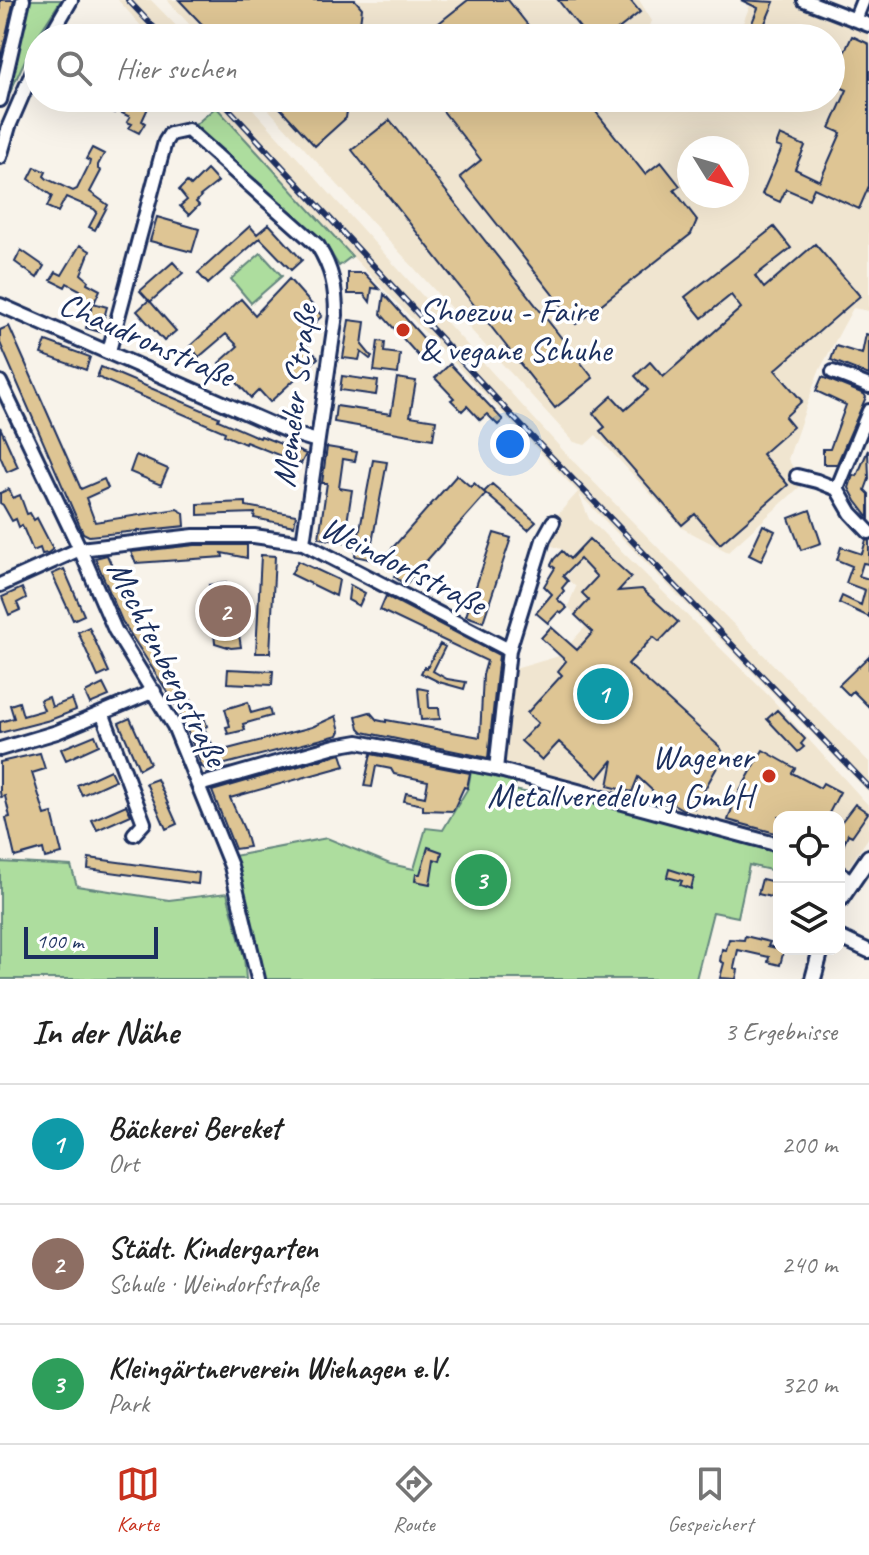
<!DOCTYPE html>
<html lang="de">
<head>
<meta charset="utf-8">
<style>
  body { margin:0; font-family:Caveat,sans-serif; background:#f2f2f2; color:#222 }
  .controls { position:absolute; right:24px; bottom:24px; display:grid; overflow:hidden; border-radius:16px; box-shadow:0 8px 32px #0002 }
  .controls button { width:72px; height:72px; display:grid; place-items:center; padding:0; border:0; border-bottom:2px solid #e0e0e0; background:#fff; color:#222; font:40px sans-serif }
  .compass { position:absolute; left:677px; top:136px; width:72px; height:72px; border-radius:50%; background:#fff; box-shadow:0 8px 32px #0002; rotate:127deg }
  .scale { position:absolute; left:24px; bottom:20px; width:134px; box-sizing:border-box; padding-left:8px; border:4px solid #1b2f5e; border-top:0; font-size:22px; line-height:28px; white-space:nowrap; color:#1b2f5e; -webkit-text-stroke:6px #fff; paint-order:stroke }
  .you { position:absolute; left:510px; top:444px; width:28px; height:28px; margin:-20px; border:6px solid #fff; border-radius:50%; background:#1a73e8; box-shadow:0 0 0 12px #1a73e833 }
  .badge { display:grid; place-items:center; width:52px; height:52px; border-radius:50%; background:#c8321e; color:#fff; font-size:26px; font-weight:700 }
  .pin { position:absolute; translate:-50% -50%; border:4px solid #fff; box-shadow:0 2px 8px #0006 }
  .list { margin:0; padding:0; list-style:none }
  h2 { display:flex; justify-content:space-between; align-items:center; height:104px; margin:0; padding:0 32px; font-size:34px }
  h2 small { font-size:26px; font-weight:400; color:#767676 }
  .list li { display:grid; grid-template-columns:52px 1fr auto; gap:24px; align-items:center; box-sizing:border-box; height:120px; padding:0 32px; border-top:2px solid #e0e0e0 }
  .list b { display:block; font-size:30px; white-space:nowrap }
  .list p { margin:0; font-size:26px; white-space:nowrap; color:#767676 }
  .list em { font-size:26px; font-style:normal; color:#767676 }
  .icon { flex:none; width:44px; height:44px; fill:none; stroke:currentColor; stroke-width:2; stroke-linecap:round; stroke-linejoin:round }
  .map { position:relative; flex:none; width:869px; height:979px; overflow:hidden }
  .search { position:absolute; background:#fff; box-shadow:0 8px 32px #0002; left:24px; right:24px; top:24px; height:88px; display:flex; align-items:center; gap:20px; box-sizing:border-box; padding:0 28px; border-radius:44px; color:#767676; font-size:30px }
  .sheet { height:464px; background:#fff }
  nav { display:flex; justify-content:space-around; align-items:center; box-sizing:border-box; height:112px; border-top:2px solid #e0e0e0; background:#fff; font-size:22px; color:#767676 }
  nav a { display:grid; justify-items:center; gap:4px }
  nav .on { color:#c8321e }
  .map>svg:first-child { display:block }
  .built { fill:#f0e5d0; fill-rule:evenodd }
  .green { fill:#addd9e; stroke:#64867e; stroke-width:2 }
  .building { fill:#dec594; stroke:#1b2f5e; stroke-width:2 }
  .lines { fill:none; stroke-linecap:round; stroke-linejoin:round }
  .minor-casing { stroke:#1b2f5e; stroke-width:18 }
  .major-casing { stroke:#1b2f5e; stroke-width:20 }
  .minor { stroke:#fff; stroke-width:12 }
  .major { stroke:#fff; stroke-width:14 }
  .rail-casing { stroke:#1b2f5e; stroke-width:6 }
  .rail { stroke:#fff; stroke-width:3; stroke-dasharray:9; stroke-linecap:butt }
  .poi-dot { fill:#c8321e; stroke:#fff; stroke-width:3 }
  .labels { text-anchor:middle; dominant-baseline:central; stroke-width:7; stroke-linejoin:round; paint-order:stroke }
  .poi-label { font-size:34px; fill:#1b2f5e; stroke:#fff; text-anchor:start }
  .street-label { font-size:34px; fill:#1b2f5e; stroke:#fff }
</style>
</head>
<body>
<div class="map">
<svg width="869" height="979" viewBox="0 0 869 979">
  <rect width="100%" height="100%" fill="#f8f3ea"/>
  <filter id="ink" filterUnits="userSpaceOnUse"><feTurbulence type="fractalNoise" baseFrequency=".0125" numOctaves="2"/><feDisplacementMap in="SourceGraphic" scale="16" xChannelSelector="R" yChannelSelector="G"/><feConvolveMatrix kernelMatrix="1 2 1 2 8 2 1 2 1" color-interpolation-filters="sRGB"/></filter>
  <g filter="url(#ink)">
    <path class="built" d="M118 0H151L188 38H152Z
      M167 0H639L652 21 645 38H202Z
      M752 0H797L869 27V311L853 308 818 373 788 459 803 484 728 552 682 528 596 435 585 445 574 442 258 98H831V38H730L733 31 743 23ZM689 148H737V196H689Z
      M200 98H243L569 457 869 762V792L579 494 589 519 769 696 869 806V837L845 872 839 868V817H779V841L498 767 508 671 559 656 585 627 568 606 576 587 565 577 575 566 574 561 561 549 544 543 553 520 578 492 352 256 216 107 210 108Z"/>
    <path class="green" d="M27 0H61L32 45 7 99 4 101Z
      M216 107 352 256 339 266 324 242 195 125Z
      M261 253 282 276 251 303 231 279Z
      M471 772 516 782 514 790 554 798 556 792 705 828 779 851V872L749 865 738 917 713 912 696 979H263L261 958 234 856 327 838 390 864 414 869 426 828 443 830 468 788Z
      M0 862 71 866 77 886 169 900 227 893 244 957 246 979H0Z"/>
    <path class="building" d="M0 0H14L1 57H0Z
      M179 0H355L362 8 358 38H215Z
      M468 0H508L538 38H420Z
      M558 0H630L640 12 607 38H588Z
      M741 0 774 2 763 28 752 23 758 8Z
      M852 36 869 44V186L859 209 814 188 809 199 786 189 780 202 762 194 782 148 776 146 780 135 805 146 795 169 820 181 841 133 830 128 847 90 831 83V60L839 64Z
      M88 98H119L124 101 126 98 132 101V99L148 108 142 121 145 123 139 133 129 128 132 124 127 122 130 117 116 110 114 113Z
      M271 98H349L346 118 315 146Z
      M433 98H585L645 174 661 162 680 186 674 190 697 220 691 234 576 324 460 177 481 160Z
      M390 120 593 378 555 408 352 150Z
      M92 148 104 154 98 165V169L101 171 90 192 108 205 95 230 89 227 97 212 94 209 66 197 58 212 47 207 52 196 29 179 35 167 46 172 44 176 47 179 73 191 77 189 89 165 90 161 86 159Z
      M207 170 218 182 200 196 201 197 196 202 199 205 189 215 180 206 187 200 179 190 187 182 191 186Z
      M157 217 199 229 192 252 150 241Z
      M269 224 302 260 291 270 260 238 208 284 198 273 250 226 257 234Z
      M774 227 791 248 755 276 764 288 815 244 860 296 775 370 802 401 785 417 793 427 762 454 788 485 720 544 695 514 682 525 600 431 605 427 593 413 612 396 625 410 648 390 635 376 650 362 663 377 741 308 731 295 702 318 685 297Z
      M80 245 90 251 81 274 88 280 87 283 100 290 94 303 83 297 80 290 67 283 65 287 51 280 56 272 62 275Z
      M21 250 44 266 37 278 15 262Z
      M173 262 183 273 150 302 140 291Z
      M348 273H364L379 289 372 288 370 302 364 294H348Z
      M289 279 322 316 309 328 312 331 302 340 318 358 270 402 259 390 251 398 219 363 238 346 226 334 199 357 190 346 241 299 255 315Z
      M384 294 434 350 423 361 381 314Z
      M149 300 176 331 164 341 137 311Z
      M93 303 107 307 100 332 86 328Z
      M349 320 365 322 362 345 372 357 370 359 361 352 359 360 343 358Z
      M9 326 81 489 104 479 108 488 86 498 95 522 177 509 184 513 185 526 89 536 83 533 0 343V330Z
      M866 334 869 335V375L831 360 836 346 862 354Z
      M46 341 90 357 86 370 41 354Z
      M378 341 385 342 384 352 400 354 398 374 374 371Z
      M450 364 503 420 498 425 487 414 480 420 467 406 462 411 451 400 454 398 435 378Z
      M101 367 219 417 218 420 260 438 261 436 306 454 301 464 246 442 245 444 224 435 225 432 97 377Z
      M342 376 378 381 376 395 340 390Z
      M822 377 864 394 866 397 837 464H823V449H830L846 405 816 391Z
      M397 378 416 381 410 416 436 420 433 439 334 422 336 406 391 414Z
      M0 427 18 467 7 472 0 456Z
      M327 447 357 452 355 461 343 459 339 488 352 490 344 542 319 538 327 483H322Z
      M868 450 869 479 865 490 869 494V518L856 501 849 488 853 475 857 476Z
      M136 455 168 469 161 485 130 472Z
      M373 460 387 462 369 559 355 556Z
      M457 475 471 487 474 483 486 494 405 585 394 576 402 566 388 553Z
      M492 484 536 522 528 530 484 492Z
      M9 489 13 498 20 495 27 514 30 513 34 520 37 518 53 549 48 553 42 554 40 548 33 551 22 525 19 527 16 519 12 521 3 505 0 503V493Z
      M246 502V506L296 515 294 526 254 518 255 513 198 515V504Z
      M810 510 821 543 801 550 789 518Z
      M763 525 775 531 761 561 749 555Z
      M494 533 511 538 483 622 466 616Z
      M589 539 631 577 618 591 642 589 678 622 659 642 653 637 628 664 720 747 724 755 694 808 689 805 684 810 657 795 638 777 632 792 608 786 613 760 598 778 559 742 542 760 521 741 538 723 527 713 562 675 558 671 566 661 541 638 551 627 577 650 593 632 575 615 589 600 582 593 597 577 580 559 563 576 568 581 562 588 564 591 557 599 567 608 562 613 559 611 548 623 536 613 552 594 544 586 555 568 551 565 554 559 562 551 570 559Z
      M866 540 869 541V564L863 563 859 576 869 579V617L839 603 842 596 861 605 865 590 846 583 852 566 837 560 841 547 862 554Z
      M195 545H247V558L222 553 223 557 136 563 131 552Z
      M107 555 135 618 180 682 178 683 195 705 200 719 204 718 207 726 204 728 216 752 312 727 336 716 340 731 338 735 206 769 202 767 179 710 122 621 95 558Z
      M261 555 275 556 270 653H256Z
      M298 561 339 580 336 596 291 574Z
      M64 569 84 615 73 620 52 574Z
      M226 583 229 606H237L238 616H236L241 647 231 648 215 643 209 585Z
      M350 585 365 593 359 606 348 600Z
      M22 588 26 598 17 603 20 610 9 615 2 597Z
      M386 596 499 655 488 758 363 732 359 728 356 716 370 712 377 720 386 722V720L480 737 483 675 487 661 380 610Z
      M89 627 109 672 98 677 78 632Z
      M440 644 445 647 433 671 447 679 466 682 464 689 439 682 421 673 424 667 427 668Z
      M869 656V707L853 691 849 695 839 685Z
      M228 669 273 671 272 685 227 683Z
      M103 684 109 696 90 704 85 693Z
      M418 688 428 690 429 708H439L440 719 421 720Z
      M49 697 52 707 72 699 76 710 50 720 0 733V722L14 718 10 705 19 702 23 716 44 710 40 700Z
      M248 702 251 713 269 708 271 716 243 724 245 730 228 734 226 727 230 726 225 709Z
      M777 710 805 739 801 744 804 747 798 752 767 719Z
      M130 718 150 763 139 769 119 723Z
      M95 735 99 745 66 760 61 749Z
      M763 750 795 768 792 773 820 788 823 783 840 792 827 817H779V834L728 820 735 800Z
      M40 753 45 769 32 773 45 815 52 813 62 854 45 858 43 849 15 857 6 818 10 817 5 796 1 797 0 792V762Z
      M341 754 345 766 230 798 244 829 249 847 235 849 212 791Z
      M371 754 470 773 467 788 464 787 453 811 423 810V805L404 801 406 793 425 797 428 781 394 774 391 769 376 766 372 787 364 786Z
      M110 770 115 780 82 795 77 785Z
      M157 779 177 824 166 829 146 783Z
      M855 804 868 813 852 836 848 834 839 856V825Z
      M126 805 131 815 97 830 92 820Z
      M428 847 442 852 440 861 434 859 430 884 415 881 416 874H420Z
      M89 858 199 873 198 884 88 869Z
      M669 869 694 877 691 889 680 885 682 881 667 877Z
      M762 879 779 883V894L772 892 771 897 758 894Z
      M745 936 770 942 768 946 784 950 780 965 768 962 769 957 738 950 734 968 738 970 736 979 720 978 724 963 720 961 722 949 726 950 729 939 744 940Z"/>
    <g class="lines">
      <defs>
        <path id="minor" d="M804 0 869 25
          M855 20 863 0
          M49 38 71 0
          M0 100 23 0
          M0 157 9 126 38 59
          M0 305 294 434 317 441
          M109 351 165 142 170 134 188 130 318 246C332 269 336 288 336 315L303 543
          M833 372 869 386
          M0 382 80 549 115 630 174 726 231 866 258 979
          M797 476 817 481 837 489 851 513 869 532
          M837 489 869 411
          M0 585 80 549 194 536H254L303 543 509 650
          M103 715 144 823 134 834
          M0 749 57 732 154 691
          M496 769 509 650 543 540 553 522
          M199 785 335 746 358 742 496 769 779 845
          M839 873 852 881
          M839 937 869 951"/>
        <path id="major" d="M839 901 869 857
          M813 979 821 949"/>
      </defs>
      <use href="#minor" class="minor-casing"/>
      <use href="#major" class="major-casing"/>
      <use href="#minor" class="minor"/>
      <use href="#major" class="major"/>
      <defs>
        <path id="rail" d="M128 0 164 38
          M219 98 514 418 869 787"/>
      </defs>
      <use href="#rail" class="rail-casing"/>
      <use href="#rail" class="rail"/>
    </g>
  </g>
  <g class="poi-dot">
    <circle cx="403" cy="330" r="8"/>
    <circle cx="769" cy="776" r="8"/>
  </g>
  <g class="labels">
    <g class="poi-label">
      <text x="419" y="310">Shoezuu - Faire<tspan x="419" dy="39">&amp; vegane Schuhe</tspan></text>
      <text x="753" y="756" text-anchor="end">Wagener<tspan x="753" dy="39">Metallveredelung GmbH</tspan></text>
    </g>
    <g class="street-label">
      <text transform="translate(147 339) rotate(24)">Chaudronstraße</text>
      <text transform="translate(294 396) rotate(-83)">Memeler Straße</text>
      <text transform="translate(404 565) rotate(27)">Weindorfstraße</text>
      <text transform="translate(168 663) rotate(63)">Mechtenbergstraße</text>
    </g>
  </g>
</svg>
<div class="controls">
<button><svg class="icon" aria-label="locate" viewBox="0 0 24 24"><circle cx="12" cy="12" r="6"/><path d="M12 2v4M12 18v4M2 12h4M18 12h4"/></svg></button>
<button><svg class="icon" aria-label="layers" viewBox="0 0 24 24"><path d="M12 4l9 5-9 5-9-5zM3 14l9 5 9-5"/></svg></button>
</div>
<svg class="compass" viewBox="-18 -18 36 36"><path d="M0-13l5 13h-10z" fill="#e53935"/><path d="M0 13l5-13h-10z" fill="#767676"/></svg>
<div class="scale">100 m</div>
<div class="you"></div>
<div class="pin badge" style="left:603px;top:694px;background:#0f9aa8">1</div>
<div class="pin badge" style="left:225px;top:611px;background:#8d6e63">2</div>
<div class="pin badge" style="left:481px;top:880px;background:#2e9e5b">3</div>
<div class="search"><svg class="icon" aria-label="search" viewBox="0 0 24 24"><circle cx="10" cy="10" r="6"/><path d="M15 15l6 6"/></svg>Hier suchen</div>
</div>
<section class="sheet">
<h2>In der Nähe<small>3 Ergebnisse</small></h2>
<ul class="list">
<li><span class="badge" style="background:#0f9aa8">1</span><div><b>Bäckerei Bereket</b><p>Ort</p></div><em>200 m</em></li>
<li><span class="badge" style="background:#8d6e63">2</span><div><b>Städt. Kindergarten</b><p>Schule · Weindorfstraße</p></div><em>240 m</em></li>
<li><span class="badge" style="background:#2e9e5b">3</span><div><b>Kleingärtnerverein Wiehagen e.V.</b><p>Park</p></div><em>320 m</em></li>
</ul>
</section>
<nav>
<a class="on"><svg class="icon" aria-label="map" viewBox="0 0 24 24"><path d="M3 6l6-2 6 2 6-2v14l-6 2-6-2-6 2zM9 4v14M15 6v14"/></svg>Karte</a>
<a><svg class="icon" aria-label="directions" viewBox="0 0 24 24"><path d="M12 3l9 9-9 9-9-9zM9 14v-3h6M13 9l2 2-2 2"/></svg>Route</a>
<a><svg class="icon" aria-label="saved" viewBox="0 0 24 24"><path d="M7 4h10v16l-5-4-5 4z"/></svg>Gespeichert</a>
</nav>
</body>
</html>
